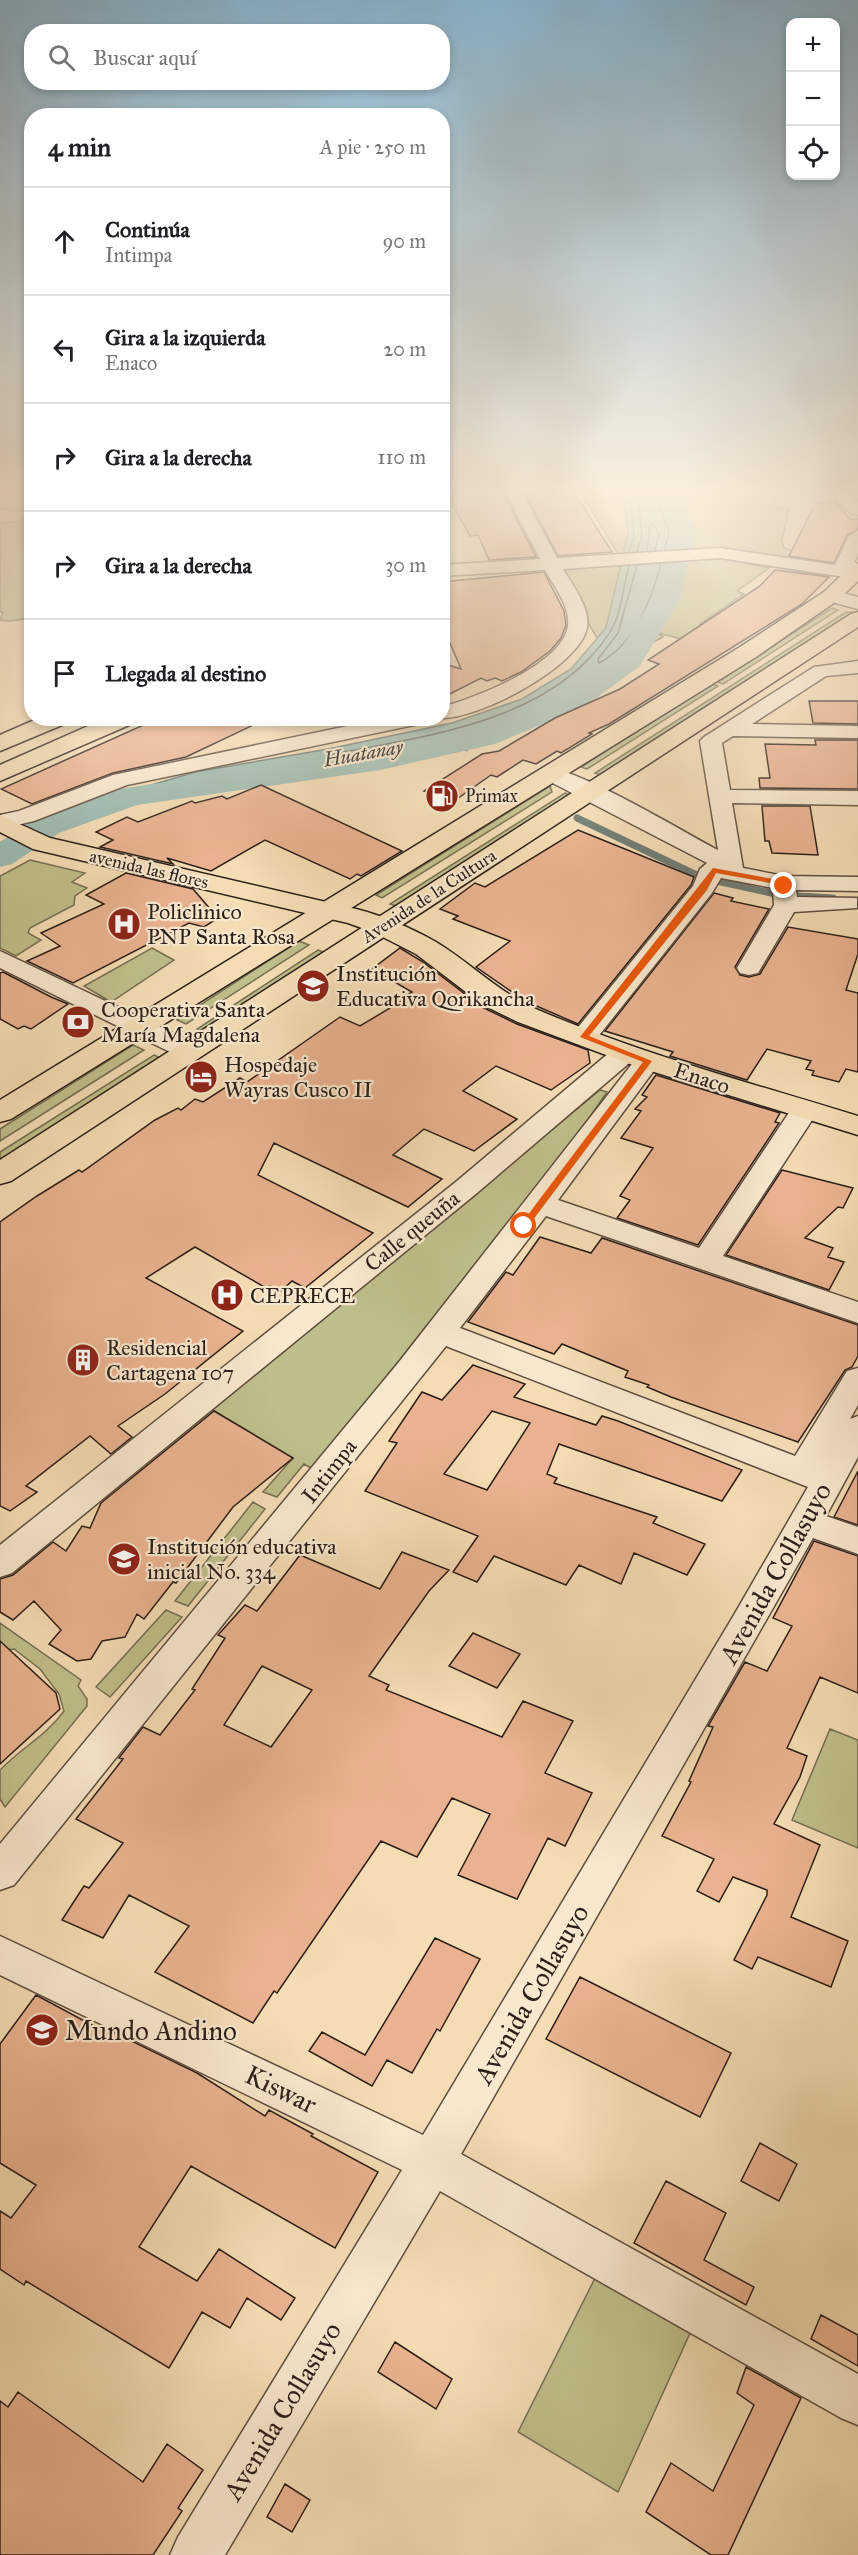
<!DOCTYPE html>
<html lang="es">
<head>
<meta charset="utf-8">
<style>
  body { margin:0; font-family:"IM FELL Great Primer",serif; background:#f6f6f6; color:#202124 }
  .controls { position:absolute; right:18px; top:18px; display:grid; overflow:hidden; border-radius:12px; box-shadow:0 3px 9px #0003 }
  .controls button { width:54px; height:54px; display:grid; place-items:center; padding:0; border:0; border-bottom:2px solid #e0e0e0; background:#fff; color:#202124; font:30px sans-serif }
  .stop { position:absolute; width:18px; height:18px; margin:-14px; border:4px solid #ea580c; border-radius:50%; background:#fff }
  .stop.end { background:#ea580c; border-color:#fff; box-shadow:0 2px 6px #0008 }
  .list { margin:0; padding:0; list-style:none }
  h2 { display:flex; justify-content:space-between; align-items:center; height:78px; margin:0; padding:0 24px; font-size:26px }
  h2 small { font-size:20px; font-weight:400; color:#757577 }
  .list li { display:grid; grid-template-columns:39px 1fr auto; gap:18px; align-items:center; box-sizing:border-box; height:108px; padding:0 24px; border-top:2px solid #e0e0e0 }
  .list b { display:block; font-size:22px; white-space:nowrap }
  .list p { margin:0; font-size:20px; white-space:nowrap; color:#757577 }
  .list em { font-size:20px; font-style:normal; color:#757577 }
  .icon { flex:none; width:33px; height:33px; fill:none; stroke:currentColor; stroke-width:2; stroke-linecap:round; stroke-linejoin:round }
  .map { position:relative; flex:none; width:858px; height:2555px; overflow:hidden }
  .search { position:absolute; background:#fff; box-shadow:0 3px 9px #0003; left:24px; top:24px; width:426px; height:66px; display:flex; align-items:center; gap:15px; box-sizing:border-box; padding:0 21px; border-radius:24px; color:#757577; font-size:22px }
  .panel { position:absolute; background:#fff; box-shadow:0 3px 9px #0003; left:24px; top:108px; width:426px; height:618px; border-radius:24px }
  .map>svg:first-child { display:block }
  .green { fill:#bfbf8b; stroke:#756f52; stroke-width:1.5 }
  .water { fill:#9cbbb2; stroke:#6f7d75; stroke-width:1.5 }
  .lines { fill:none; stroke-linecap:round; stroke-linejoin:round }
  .shore { stroke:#646d66; stroke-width:1.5 }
  .stream-far1 { stroke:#6f7d75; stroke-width:4.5 }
  .stream { stroke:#6f7d75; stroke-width:7 }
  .river { fill:#9cbbb2; fill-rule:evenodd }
  .building { fill:#eab290; stroke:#2b1f1a; stroke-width:1.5; fill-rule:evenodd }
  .minor-casing { stroke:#5e4e40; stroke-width:3 }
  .major-casing { stroke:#2b1f1a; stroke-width:3 }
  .highway-casing { stroke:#2b1f1a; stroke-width:3 }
  .minor { fill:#f8e8ce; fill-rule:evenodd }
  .major { fill:#f5dcb4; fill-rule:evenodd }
  .highway { fill:#f5dcb4; fill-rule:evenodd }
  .route { fill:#ea580c }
  .labels { text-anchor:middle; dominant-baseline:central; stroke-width:4.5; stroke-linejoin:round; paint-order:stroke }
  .far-poi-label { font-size:18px; fill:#2b1f1a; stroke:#f8e8ce; text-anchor:start }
  .far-street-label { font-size:18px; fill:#2b1f1a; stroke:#f8e8ce }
  .far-water-label { font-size:20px; font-style:italic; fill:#4d4e48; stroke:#f8e8ce }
  .poi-label { font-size:22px; fill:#2b1f1a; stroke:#f8e8ce; text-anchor:start }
  .street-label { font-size:22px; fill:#2b1f1a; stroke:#f8e8ce }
  .near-street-label { font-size:27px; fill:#2b1f1a; stroke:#f8e8ce }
  .near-poi-label { font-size:27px; fill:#2b1f1a; stroke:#f8e8ce; text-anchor:start }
</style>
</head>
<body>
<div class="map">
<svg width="858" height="2555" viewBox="0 0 858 2555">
  <rect width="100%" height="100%" fill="#f5dcb4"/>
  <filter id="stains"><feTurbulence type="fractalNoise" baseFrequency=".00333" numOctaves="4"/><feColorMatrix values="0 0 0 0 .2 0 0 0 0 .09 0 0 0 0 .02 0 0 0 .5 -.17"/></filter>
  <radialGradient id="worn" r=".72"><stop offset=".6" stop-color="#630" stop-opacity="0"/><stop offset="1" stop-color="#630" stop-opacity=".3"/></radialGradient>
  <path class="green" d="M0 488H31V618L10 621 0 620 3 613 0 611V523L21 521 26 511 0 509Z
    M578 488H623L628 534 622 557 624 561 606 628 597 638 553 563 619 555Z
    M667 488H762L760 489 763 494 772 495 777 507 789 509 782 540 784 548 833 566 824 576 722 558 769 568 737 591 744 594 700 624 712 628 693 629 703 633 689 641 658 633 663 637 634 652 666 599 682 531Z
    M832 608 838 610 723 684 717 682Z
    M846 612H858L606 777 595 773Z
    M712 684 718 686 587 769 581 767Z
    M550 786 552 792 382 898 376 895Z
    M565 793 573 797 399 907 390 904Z
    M30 860 85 873 72 882 87 888 75 896 74 905 30 928 28 933 41 940 16 956 0 948V876Z
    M299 941 309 945 186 1024 177 1020Z
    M152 948 174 960 111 1002 84 986Z
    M318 950 328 954 206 1033 197 1029Z
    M133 1045 144 1050 0 1141V1129Z
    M154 1055 165 1060 0 1162V1152Z
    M600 1090 607 1092 574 1140 313 1469 304 1464 277 1497 263 1492 293 1458 211 1409Z
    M253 1502 265 1509 188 1606 175 1601Z
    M166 1610 182 1617 110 1697 96 1687Z
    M0 1623 81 1680 78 1686 87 1699V1706L5 1807 0 1799V1770C21 1748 47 1735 64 1711L59 1694 40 1669 14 1649 0 1651Z
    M830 1729 858 1740V1848L792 1820Z
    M595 2278 691 2331 618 2492 518 2432Z"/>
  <path class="water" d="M623 488H667L683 533 666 599 629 660 573 700 495 735 380 760 131 796 47 826 0 857V843L57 813 195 772 328 749 452 723 522 699 571 669 606 628 628 534Z"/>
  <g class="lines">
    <path class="shore" d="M629 488 634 535 629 552
      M637 488 642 535 637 552
      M654 488 669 533 665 550
      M661 488 676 533 672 549
      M647 551 650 525 653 523 659 534 655 550
      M637 565 618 633 598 659 599 663C635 644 651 601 661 564
      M629 566C623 587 622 613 610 632 553 722 425 736 329 755L328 759 379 754 493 729 570 695 625 656 660 597 669 563"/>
    <path class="stream-far1" d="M449 739 466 749"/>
    <path class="stream" d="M577 818 703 878 780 895 833 898"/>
    <path class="river" d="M654 488H680L696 533 680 599 640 666 584 707 495 744 380 770 137 805 59 833 12 864 0 867V842L35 819 119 789 380 750 485 728 562 693 618 654 652 599 670 533Z"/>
  </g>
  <path class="building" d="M501 488V489L536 557 489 560 478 535 470 536 449 498 478 496 473 490Z
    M522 488 567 489 572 497H577L612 552 558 556Z
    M836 502 850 519H858V529L847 535 834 563 789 556 816 503Z
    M775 570 829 577 802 604 609 724 589 733 592 734 561 753 557 751 536 764 523 760 497 777 491 775 454 801 424 791 482 754 499 751 555 718 620 689 659 664 648 660 760 586Z
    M544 572 564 611 566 625 561 638 550 651 521 672 502 681 495 678 487 681 481 678 442 698V663L461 669 442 624V582Z
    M809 701H858V724L813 723Z
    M159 718H268L186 757 113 773 32 804 1 789Z
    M815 740H858V789L760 788 759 778H770L765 744 816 745Z
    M261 785 402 851 361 876 357 874 350 879 265 840 211 871 167 858 173 864 100 847 113 840 96 832 127 817 138 822 192 801 195 803 222 796 227 799Z
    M762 806H810L818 855 772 853 769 841H765Z
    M578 830 694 877 691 885 578 1024 525 1001 476 967 510 941 453 919 458 916 440 909 475 883 485 887Z
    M126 873 193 889 218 918 204 927 189 923 73 983 27 961 60 946 41 933 104 904 86 895Z
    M714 893 733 898 731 901 769 909 735 967 740 975 749 977 760 974 788 927 858 939V954L846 990 858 993V1072L846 1069 839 1082 812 1075 814 1071 806 1069 811 1061 767 1049 747 1080 670 1056 673 1052 605 1031Z
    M400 948 423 962 482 1007 517 1024 588 1050 590 1063 551 1090 496 1066 463 1091 517 1119 474 1151 424 1129 393 1155 442 1179 408 1207 274 1143 258 1175 373 1233 305 1288 292 1281 281 1291 270 1286 266 1288 195 1247 146 1278 243 1331 165 1394 118 1426 132 1437 111 1454 90 1436 26 1486 37 1492 10 1511 0 1506V1222L37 1196 79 1170 82 1172 155 1120 178 1108 181 1110 195 1099 203 1102 240 1078 247 1082 340 1017 360 1026 405 999 402 998 412 992 372 969Z
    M3 972 51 997 68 1004 31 1029 24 1026 18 1029 0 1019V973Z
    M656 1075 780 1113 775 1122 779 1123 698 1245 617 1218 630 1200 620 1196 653 1148 621 1138 641 1111 635 1109 647 1097 642 1095Z
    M782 1170 853 1188 843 1208 838 1207 805 1238 833 1248 828 1257 844 1262 829 1290 726 1255Z
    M540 1237 591 1253 602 1238 858 1325V1356L852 1367 845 1370 798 1442 671 1397 647 1387 649 1385 625 1377 628 1371 562 1344 554 1354 468 1322 506 1272 513 1275Z
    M473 1365 525 1384 514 1397 596 1425 602 1416 618 1421 742 1470 722 1501 559 1444 547 1474 557 1478 554 1483 657 1517 653 1523 705 1544 687 1575 634 1553 621 1584 579 1565 566 1585 494 1556 477 1582 453 1572 478 1536 365 1491 397 1443 389 1441 422 1392 442 1400ZM492 1411 530 1423 487 1490 444 1474Z
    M214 1411 293 1458 233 1507 176 1583 173 1582 144 1619 137 1614 125 1637 102 1641 91 1659 77 1661 49 1644 61 1630 34 1601 13 1620 0 1612V1579L13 1575 53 1542 66 1551 82 1526 90 1528 101 1503Z
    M858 1471V1525L834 1517Z
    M814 1541 858 1556V1693L820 1677 787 1748 807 1756 800 1777 774 1824 820 1845 791 1917 848 1941 831 1987 758 1957 752 1969 734 1960 767 1895V1890L733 1877 719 1902 697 1891 714 1859 662 1836 691 1782 689 1781 713 1727 708 1726 745 1662 767 1671 792 1626 773 1618Z
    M402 1552 449 1570 429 1591 369 1676 389 1685 386 1690 502 1737 523 1701 573 1721 545 1773 592 1793 565 1846 548 1838 517 1899 458 1875 490 1814 452 1798 417 1857 381 1841 277 1993 274 1991 253 2023 155 1972 189 1926 129 1895 103 1938 62 1920 84 1886 89 1888 123 1843 76 1819 123 1759 119 1758 143 1727 160 1735 195 1690 192 1689 225 1638 218 1635 245 1605 257 1611 300 1555 380 1589ZM262 1666 312 1690 271 1747 224 1725Z
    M473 1633 520 1654 497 1688 449 1666Z
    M0 1641 56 1693 60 1709 0 1764Z
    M435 1938 480 1959 440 2031 437 2029 412 2073 387 2060 372 2086 309 2051 322 2032 365 2055Z
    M580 1977 731 2053 700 2117 546 2039Z
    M36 1995 103 2031 105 2028 197 2073 265 2116 269 2110 313 2134 311 2136 378 2172 335 2248 191 2166 139 2247 197 2281 219 2249 295 2298 281 2320 247 2298 230 2328 202 2312 169 2368 26 2281 24 2285 0 2269V2211L11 2218 36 2185 0 2163V2044Z
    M760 2143 797 2164 779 2201 741 2181Z
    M666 2181 726 2213 704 2260 754 2287 746 2305 634 2243Z
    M821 2315 858 2335V2366L811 2339Z
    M395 2342 452 2379 436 2409 378 2372Z
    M746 2367 801 2398 728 2555H711L646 2512 671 2463 713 2491 754 2405 737 2393Z
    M18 2392 143 2482 167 2444 203 2470 178 2508 182 2511 153 2555H0V2401L8 2407Z
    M285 2484 310 2500 292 2532 267 2517Z"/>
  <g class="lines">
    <defs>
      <path id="minor" d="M503 488H519L557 558 720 548 835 565 849 536 858 531V555L854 562 858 564V579L720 558 563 569C572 585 591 608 587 628 579 667 476 721 439 718H442V707C475 698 564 664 568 625 570 606 554 586 545 570L442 576V565L540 559Z
        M824 488H842L858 501V515L852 514Z
        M831 590 858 597V609L824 600 822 596 824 592Z
        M858 661V673L826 676 752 724 858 726V738L733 736 722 743 730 790 858 791V805L732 803 743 868 784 876 858 877V891L796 890 797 897 857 898V908L794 912 758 973 749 975 740 973 737 968 774 905 773 888 721 878 712 893 593 1043 584 1045 575 1043 571 1037 575 1031 693 886 700 869 707 863 543 778 540 773 543 768C568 762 689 835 718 850L700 741 704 737 814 667Z
        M386 718H429L419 724 127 785 34 821 0 829V815L19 811 113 775Z
        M0 951 198 1045 202 1051 198 1057 189 1059 180 1057 0 968Z
        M625 1045 634 1047 638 1053 634 1059 477 1193 12 1573 0 1577V1545L457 1181 616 1047Z
        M648 1053 657 1055 661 1061 558 1200 699 1248 794 1105 804 1103 814 1105 818 1111 723 1256 858 1302V1323L546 1216 460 1328 795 1456 847 1371 858 1368V1405L850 1419 858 1416V1457L826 1516 858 1527V1554L813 1538 461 2154 858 2374V2425L841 2418 440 2191 225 2555H170L178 2537 402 2170 0 1975V1936L423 2135 734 1615 808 1487 446 1346 14 1885 0 1890V1844L399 1362 639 1055Z"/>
      <path id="major" d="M39 718H70L67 723 0 751V735Z
        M106 718H137L134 723 0 781V765Z
        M0 815 50 838 356 909C384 916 411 928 436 942 472 964 499 993 538 1010 641 1054 751 1083 858 1116V1135L638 1067 518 1022 483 1005 416 954 373 932 348 923 33 849 0 832Z"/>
      <path id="highway" d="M858 564V581L838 600 756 657 11 1119 0 1122V1100L740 647 824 592 851 566Z
        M858 612V627L11 1181 0 1184V1160L851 614Z"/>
    </defs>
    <use href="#minor" class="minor-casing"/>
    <use href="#major" class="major-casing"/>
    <use href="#highway" class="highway-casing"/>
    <use href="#minor" class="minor"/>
    <use href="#major" class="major"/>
    <use href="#highway" class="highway"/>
  </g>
  <linearGradient id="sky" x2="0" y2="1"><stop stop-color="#89b7d2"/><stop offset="0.58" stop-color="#faefdd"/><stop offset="1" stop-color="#faefdd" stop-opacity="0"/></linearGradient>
  <rect width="858" height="846" fill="url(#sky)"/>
  <path class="route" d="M713 868 784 881 788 886 784 888 781 885 716 873 707 890 589 1036 652 1061 527 1228H521V1224L643 1062 580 1037Z"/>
  <defs>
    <symbol id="fuel-disc" viewBox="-11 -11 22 22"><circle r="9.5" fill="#8f2418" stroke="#f8e8ce"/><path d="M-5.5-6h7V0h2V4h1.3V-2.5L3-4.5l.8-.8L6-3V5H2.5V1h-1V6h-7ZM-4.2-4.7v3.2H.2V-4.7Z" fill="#fff"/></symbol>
    <symbol id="hospital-disc" viewBox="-11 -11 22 22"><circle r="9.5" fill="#8f2418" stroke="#f8e8ce"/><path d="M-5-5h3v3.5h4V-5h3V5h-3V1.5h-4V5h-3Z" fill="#fff"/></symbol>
    <symbol id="school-disc" viewBox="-11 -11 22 22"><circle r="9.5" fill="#8f2418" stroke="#f8e8ce"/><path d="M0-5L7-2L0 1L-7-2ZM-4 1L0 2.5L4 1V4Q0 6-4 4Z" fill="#fff"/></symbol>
    <symbol id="bank-disc" viewBox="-11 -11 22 22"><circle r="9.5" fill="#8f2418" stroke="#f8e8ce"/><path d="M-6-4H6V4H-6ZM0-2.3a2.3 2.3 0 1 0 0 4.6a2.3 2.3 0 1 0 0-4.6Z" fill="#fff"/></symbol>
    <symbol id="hotel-disc" viewBox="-11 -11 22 22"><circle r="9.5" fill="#8f2418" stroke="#f8e8ce"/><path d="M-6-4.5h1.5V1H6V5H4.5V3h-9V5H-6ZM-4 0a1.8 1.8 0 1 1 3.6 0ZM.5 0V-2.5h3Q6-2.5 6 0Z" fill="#fff"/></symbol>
    <symbol id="building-disc" viewBox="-11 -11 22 22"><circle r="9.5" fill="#8f2418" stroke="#f8e8ce"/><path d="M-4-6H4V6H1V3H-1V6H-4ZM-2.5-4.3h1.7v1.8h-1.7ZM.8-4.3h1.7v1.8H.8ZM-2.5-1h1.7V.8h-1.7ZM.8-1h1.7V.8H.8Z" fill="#fff"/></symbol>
  </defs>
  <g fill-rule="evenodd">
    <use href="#fuel-disc" x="423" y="777" width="38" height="38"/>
    <use href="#hospital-disc" x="105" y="905" width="38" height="38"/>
    <use href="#school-disc" x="294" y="967" width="38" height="38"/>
    <use href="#bank-disc" x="59" y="1003" width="38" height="38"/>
    <use href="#hotel-disc" x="182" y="1058" width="38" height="38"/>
    <use href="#hospital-disc" x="208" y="1276" width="38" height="38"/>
    <use href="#building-disc" x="64" y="1341" width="38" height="38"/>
    <use href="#school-disc" x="105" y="1540" width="38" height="38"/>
    <use href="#school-disc" x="23" y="2011" width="38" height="38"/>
  </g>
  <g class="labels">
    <g class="far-poi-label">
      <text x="465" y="796">Primax</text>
    </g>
    <g class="far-street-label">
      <text transform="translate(149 869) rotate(13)">avenida las flores</text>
      <text transform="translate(429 896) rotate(-33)">Avenida de la Cultura</text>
    </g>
    <g class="far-water-label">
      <text transform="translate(363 753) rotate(-10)">Huatanay</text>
    </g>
    <g class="poi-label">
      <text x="147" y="911">Policlinico<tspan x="147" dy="25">PNP Santa Rosa</tspan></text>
      <text x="336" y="973">Institución<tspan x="336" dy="25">Educativa Qorikancha</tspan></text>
      <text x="101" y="1009">Cooperativa Santa<tspan x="101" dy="25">María Magdalena</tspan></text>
      <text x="224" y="1064">Hospedaje<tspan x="224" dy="25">Wayras Cusco II</tspan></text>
      <text x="250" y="1295">CEPRECE</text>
      <text x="106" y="1347">Residencial<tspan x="106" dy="25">Cartagena 107</tspan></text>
      <text x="147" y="1546">Institución educativa<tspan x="147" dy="25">inicial No. 334</tspan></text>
    </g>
    <g class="street-label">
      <text transform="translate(702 1078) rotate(18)">Enaco</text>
      <text transform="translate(412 1231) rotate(-39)">Calle queuña</text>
      <text transform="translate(329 1471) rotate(-52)">Intimpa</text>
    </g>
    <g class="near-street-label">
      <text transform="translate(775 1573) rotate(-61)">Avenida Collasuyo</text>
      <text transform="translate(531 1994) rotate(-60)">Avenida Collasuyo</text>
      <text transform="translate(281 2089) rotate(26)">Kiswar</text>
      <text transform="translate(282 2411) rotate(-59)">Avenida Collasuyo</text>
    </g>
    <g class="near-poi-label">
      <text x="65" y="2030">Mundo Andino</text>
    </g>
  </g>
  <rect width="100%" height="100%" filter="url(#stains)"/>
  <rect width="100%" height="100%" fill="url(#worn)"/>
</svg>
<div class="controls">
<button>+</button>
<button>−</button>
<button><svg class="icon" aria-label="locate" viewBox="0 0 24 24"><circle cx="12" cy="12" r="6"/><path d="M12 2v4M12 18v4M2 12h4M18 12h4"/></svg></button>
</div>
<div class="stop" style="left:524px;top:1226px"></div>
<div class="stop end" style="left:784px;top:886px"></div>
<div class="search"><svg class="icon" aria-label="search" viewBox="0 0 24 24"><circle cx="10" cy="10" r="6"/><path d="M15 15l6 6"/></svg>Buscar aquí</div>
<section class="panel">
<h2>4 min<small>A pie · 250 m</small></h2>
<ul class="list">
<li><svg class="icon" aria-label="ahead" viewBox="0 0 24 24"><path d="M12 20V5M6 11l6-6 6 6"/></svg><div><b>Continúa</b><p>Intimpa</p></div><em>90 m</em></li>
<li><svg class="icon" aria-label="left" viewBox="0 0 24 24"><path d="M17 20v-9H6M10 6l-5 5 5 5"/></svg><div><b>Gira a la izquierda</b><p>Enaco</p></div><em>20 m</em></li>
<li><svg class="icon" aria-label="right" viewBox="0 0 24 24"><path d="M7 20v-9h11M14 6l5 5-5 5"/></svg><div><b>Gira a la derecha</b></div><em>110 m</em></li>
<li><svg class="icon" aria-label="right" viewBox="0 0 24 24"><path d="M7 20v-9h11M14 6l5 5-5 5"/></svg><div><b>Gira a la derecha</b></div><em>30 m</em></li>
<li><svg class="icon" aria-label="arrive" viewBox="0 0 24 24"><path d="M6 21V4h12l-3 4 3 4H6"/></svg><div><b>Llegada al destino</b></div></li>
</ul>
</section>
</div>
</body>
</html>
